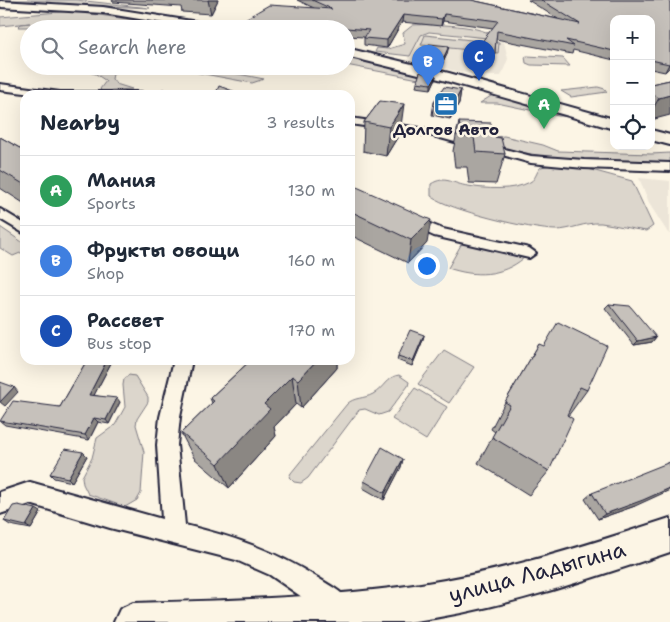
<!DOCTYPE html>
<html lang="en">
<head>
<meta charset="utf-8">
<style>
  body { margin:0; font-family:"Shantell Sans",sans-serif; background:#f2f2f3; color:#1f2937 }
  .controls { position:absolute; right:15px; top:15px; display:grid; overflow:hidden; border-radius:10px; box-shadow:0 5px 20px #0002 }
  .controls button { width:45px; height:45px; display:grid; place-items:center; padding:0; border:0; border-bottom:1px solid #e0e1e3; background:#fff; color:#1f2937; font:25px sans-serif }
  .you { position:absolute; left:426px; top:265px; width:18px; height:18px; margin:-12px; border:4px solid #fff; border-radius:50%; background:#1a73e8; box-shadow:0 0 0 8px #1a73e833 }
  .badge { display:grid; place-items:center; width:32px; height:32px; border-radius:50%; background:#d93025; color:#fff; font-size:16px; font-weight:700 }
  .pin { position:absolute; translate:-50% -41px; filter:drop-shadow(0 1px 2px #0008) }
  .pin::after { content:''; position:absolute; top:26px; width:18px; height:15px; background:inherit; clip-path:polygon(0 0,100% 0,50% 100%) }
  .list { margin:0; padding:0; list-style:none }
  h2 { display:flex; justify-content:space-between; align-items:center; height:65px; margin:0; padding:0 20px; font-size:21px }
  h2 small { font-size:16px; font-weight:400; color:#747a83 }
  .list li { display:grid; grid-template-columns:32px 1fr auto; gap:15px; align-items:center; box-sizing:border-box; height:70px; padding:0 20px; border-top:1px solid #e0e1e3 }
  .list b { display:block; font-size:19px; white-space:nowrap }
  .list p { margin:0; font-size:16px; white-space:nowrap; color:#747a83 }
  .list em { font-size:16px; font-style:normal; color:#747a83 }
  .icon { flex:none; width:28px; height:28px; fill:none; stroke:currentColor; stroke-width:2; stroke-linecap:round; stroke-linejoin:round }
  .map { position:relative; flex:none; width:670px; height:622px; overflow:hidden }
  .search { position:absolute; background:#fff; box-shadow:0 5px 20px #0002; left:20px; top:20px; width:335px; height:55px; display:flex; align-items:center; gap:12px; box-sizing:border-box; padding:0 18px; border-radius:28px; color:#747a83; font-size:19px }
  .panel { position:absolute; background:#fff; box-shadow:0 5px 20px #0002; left:20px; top:90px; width:335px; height:275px; border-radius:15px }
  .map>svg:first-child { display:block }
  .built { fill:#ece5d8 }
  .green { fill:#dcd6cc; stroke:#7f7c84 }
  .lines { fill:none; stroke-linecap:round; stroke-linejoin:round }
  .street-casing { stroke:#22223b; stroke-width:4 }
  .secondary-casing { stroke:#22223b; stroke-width:4 }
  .street { fill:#fcf5e5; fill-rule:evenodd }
  .secondary { fill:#fcf5e5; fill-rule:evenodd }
  .wall { fill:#aaa6a1; stroke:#22223b }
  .shaded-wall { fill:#8b8783; stroke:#22223b }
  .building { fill:#c6c1bb; stroke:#22223b }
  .labels { text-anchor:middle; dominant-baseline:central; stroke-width:5; stroke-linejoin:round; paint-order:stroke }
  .far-poi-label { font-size:16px; font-weight:bold; fill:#22223b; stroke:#fcf5e5 }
  .near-street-label { font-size:22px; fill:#22223b; stroke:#fcf5e5 }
</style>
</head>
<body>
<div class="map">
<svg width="670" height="622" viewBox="0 0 670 622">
  <rect width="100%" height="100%" fill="#fcf5e5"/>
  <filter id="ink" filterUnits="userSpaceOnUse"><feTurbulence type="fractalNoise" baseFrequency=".02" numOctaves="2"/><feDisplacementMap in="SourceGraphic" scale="10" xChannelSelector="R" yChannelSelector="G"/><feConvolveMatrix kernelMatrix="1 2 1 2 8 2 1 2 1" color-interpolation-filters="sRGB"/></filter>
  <g filter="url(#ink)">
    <path class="built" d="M418 33 504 42 508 59 501 76H480L408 61V36Z
      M639 178 670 181V234L668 233 650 205Z"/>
    <path class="green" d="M0 0H76L150 8 0 1Z
      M71 11 198 29H113L83 25H47L42 23 37 27H18L21 24 30 23 0 26V17Z
      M413 25C433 24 484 24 497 39L429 32 421 35 410 56 375 52 377 48 388 49 405 44 403 33Z
      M425 35 499 43 498 53 421 45Z
      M527 56 563 58 570 66 531 65 526 63 525 57Z
      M346 57 426 76 424 80 346 65Z
      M65 66H124L113 74 112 79 116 84 132 89 102 91 100 89 106 81 96 74Z
      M162 66H197L264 79 252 83Z
      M598 87 605 89 607 92 571 97 561 91Z
      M491 96 502 97 564 116H558L497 103H480Z
      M459 126 493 137 504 136 543 145 558 151 651 154 670 153V163C630 162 590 162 551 157 518 153 488 144 457 134L456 131Z
      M551 165 588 169 632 181 653 226 646 231C631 229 616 225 601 223 584 222 571 230 556 230 532 230 448 210 431 196V184C445 175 453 184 468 186 485 189 513 191 530 182 536 179 536 172 541 167Z
      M0 227 25 244V251L13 256 0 248Z
      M462 243 524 258C501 277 475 277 448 268Z
      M444 350 474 367 449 403 418 384Z
      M129 375 135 376 148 397V402L137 419 136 425 144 452 141 493 137 500 125 507 88 494 83 484 82 477 92 458 97 438 115 425 125 407 123 385 124 379Z
      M399 375 409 382 408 386 388 412 379 415 365 409 359 410 308 478 301 483 294 482 289 477 291 473 347 404C354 397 364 399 373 394 384 388 386 377 399 375Z
      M415 388 447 407 426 440 392 419Z"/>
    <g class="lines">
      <defs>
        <path id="street" d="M0 84 60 92H141L146 95H41L0 90Z
          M350 118 434 130 531 156 584 160 670 163V171L584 168 531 163 433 136 350 124Z
          M0 209 25 224V234L0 219Z
          M410 216 443 229 529 248 536 253 529 258 434 236 405 223 403 220 405 217Z
          M174 360H192L180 417 177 445 185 525C238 538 272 550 318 578 332 587 346 593 353 608L349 617 340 621 331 617 270 575 236 560 110 528 30 504 0 514V492L30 482 162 519 157 445 160 417Z"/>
        <path id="secondary" d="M0 1 103 7 223 26 229 29H200L103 13 0 7Z
          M346 48 449 73 614 119V129L439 79 346 56Z
          M651 130 670 135V145L651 140Z
          M670 518V552C584 581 498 610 408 622H114L120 609 133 603C229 600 326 598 421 584 506 571 588 545 670 518Z"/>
      </defs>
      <use href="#street" class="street-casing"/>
      <use href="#secondary" class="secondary-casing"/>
      <use href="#street" class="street"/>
      <use href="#secondary" class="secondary"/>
    </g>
    <path class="wall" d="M112 0H218L211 14 182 12 181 7 113 2Z
      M297 0H471L558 19 528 0H670V67L665 72 651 69V19H614V60L573 50 572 54 496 39 494 60 492 68 468 65 469 58 493 28 443 21 441 26 402 22 387 48 364 45V37L346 36V29H274L246 26 245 19 314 8Z
      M447 54 440 69 423 65 424 57Z
      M436 76 435 80 431 89 416 87 417 82Z
      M670 80 651 120V84Z
      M461 90 459 103 450 119 432 115 434 102Z
      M380 101 400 133 386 156 363 151 364 122Z
      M459 122 495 137 505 154 496 184 469 183 467 167H455L453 151Z
      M0 137 25 151V204L0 188Z
      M350 184 427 243 408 263 350 235Z
      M609 304 656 337 652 342 634 345 605 308Z
      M424 335 423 340 412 366 397 360 398 356Z
      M539 344 587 390 568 416 549 471 529 495 478 463 495 432 491 429 505 402Z
      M87 360H109L111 363 94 395 120 402 109 424 98 422 89 440 5 425 0 421 60 407Z
      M251 360H337V368L301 408 296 404 274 427 276 436 229 488 194 458 181 433 212 403 210 398Z
      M87 456 72 482 54 478 50 474Z
      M403 459 401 467 384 500 363 488 364 481Z
      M592 493 635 506 598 519 585 499Z
      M41 512 31 529 10 525 4 521Z"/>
    <path class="shaded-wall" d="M208 0H218L211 14Z
      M444 14 443 21 441 26 442 19Z
      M403 15 402 22 387 48V40Z
      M449 46 447 54 440 69 442 61Z
      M670 63V67L665 72 669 64Z
      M436 76 435 80 431 89V84Z
      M461 90 459 103 450 119 453 105Z
      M670 95V115L651 120V112L659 98Z
      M404 104 400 133 386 156 389 127Z
      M431 220 427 243 408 263 411 240Z
      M424 335 423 340 412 366 413 361Z
      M656 337 652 342 634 345 638 341Z
      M107 360H109L111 363 92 399 89 395Z
      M317 360H337V368L301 408 298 380Z
      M292 376 296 404 274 427 276 436 229 488 218 464 264 404Z
      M14 387 18 392 5 406 0 402Z
      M117 398 120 402 109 424 106 420Z
      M94 418 98 422 89 440 85 435Z
      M83 452 87 456 72 482 68 478Z
      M403 459 401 467 384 500 385 493Z
      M670 488V490L635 506 598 519 605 514Z
      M36 509 41 512 31 529 26 526Z"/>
    <path class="building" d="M312 0H471L580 24 541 0H670V63L669 64 651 60V19H614V51L566 40 574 46 497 31 494 60 469 58 498 21 444 14 442 19 403 15 387 40 364 38 369 30 245 19 269 5 332 9Z
      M429 44 449 46 442 61 424 57Z
      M420 72 436 76 431 84 417 82Z
      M670 80V95L659 98 651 93V84Z
      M219 86 244 95H201V94L215 95Z
      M444 87 461 90 453 105 434 102Z
      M163 89 181 95H150Z
      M380 101 404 104 389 127 364 122Z
      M459 122 491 123 495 137 501 138 505 154 476 152 474 137H462Z
      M0 137 25 151V185L0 170Z
      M350 184 431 220 411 240 350 211Z
      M609 304 630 306 656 337 638 341Z
      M558 322 607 346 587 390 580 387 567 415 573 419 549 471 492 437 510 405 505 402 539 344 544 346Z
      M410 330 424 335 413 361 398 356Z
      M87 360H107L89 395 117 398 106 420 94 418 85 435 0 421 13 401 60 407Z
      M251 360H317L298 380 292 376 264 404 270 409 218 464 181 433 214 401 210 398Z
      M0 382 14 387 0 402Z
      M382 447 403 459 385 493 364 481Z
      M65 449 83 452 68 478 50 474Z
      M670 462V488L643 500 605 514 592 493Z
      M18 505 36 509 26 526 4 521 13 506Z"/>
  </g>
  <defs>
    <symbol id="office-square" viewBox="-11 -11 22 22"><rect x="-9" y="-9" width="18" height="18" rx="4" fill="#1f6fb2" stroke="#fcf5e5"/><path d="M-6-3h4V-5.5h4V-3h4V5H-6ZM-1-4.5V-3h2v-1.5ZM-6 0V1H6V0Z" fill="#fff"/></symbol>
  </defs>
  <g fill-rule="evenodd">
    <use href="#office-square" x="432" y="90" width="28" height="28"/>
  </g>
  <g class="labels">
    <g class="far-poi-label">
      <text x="446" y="129">Долгов Авто</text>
    </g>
    <g class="near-street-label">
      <text transform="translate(537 572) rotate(-15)">улица Ладыгина</text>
    </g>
  </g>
</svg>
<div class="controls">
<button>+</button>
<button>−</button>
<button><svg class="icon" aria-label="locate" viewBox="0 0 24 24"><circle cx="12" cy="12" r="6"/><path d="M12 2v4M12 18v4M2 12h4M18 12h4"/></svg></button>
</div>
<div class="you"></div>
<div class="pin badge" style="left:544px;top:129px;background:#2e9e5b">A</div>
<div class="pin badge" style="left:428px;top:86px;background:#3f7fe0">B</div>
<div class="pin badge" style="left:479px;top:81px;background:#1a4fb4">C</div>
<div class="search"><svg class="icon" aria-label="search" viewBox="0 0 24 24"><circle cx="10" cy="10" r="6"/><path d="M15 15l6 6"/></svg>Search here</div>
<section class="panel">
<h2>Nearby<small>3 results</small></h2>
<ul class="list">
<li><span class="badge" style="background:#2e9e5b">A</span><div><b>Мания</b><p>Sports</p></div><em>130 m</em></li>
<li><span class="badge" style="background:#3f7fe0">B</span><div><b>Фрукты овощи</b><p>Shop</p></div><em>160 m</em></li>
<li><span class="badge" style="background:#1a4fb4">C</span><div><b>Рассвет</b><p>Bus stop</p></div><em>170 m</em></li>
</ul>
</section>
</div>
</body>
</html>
